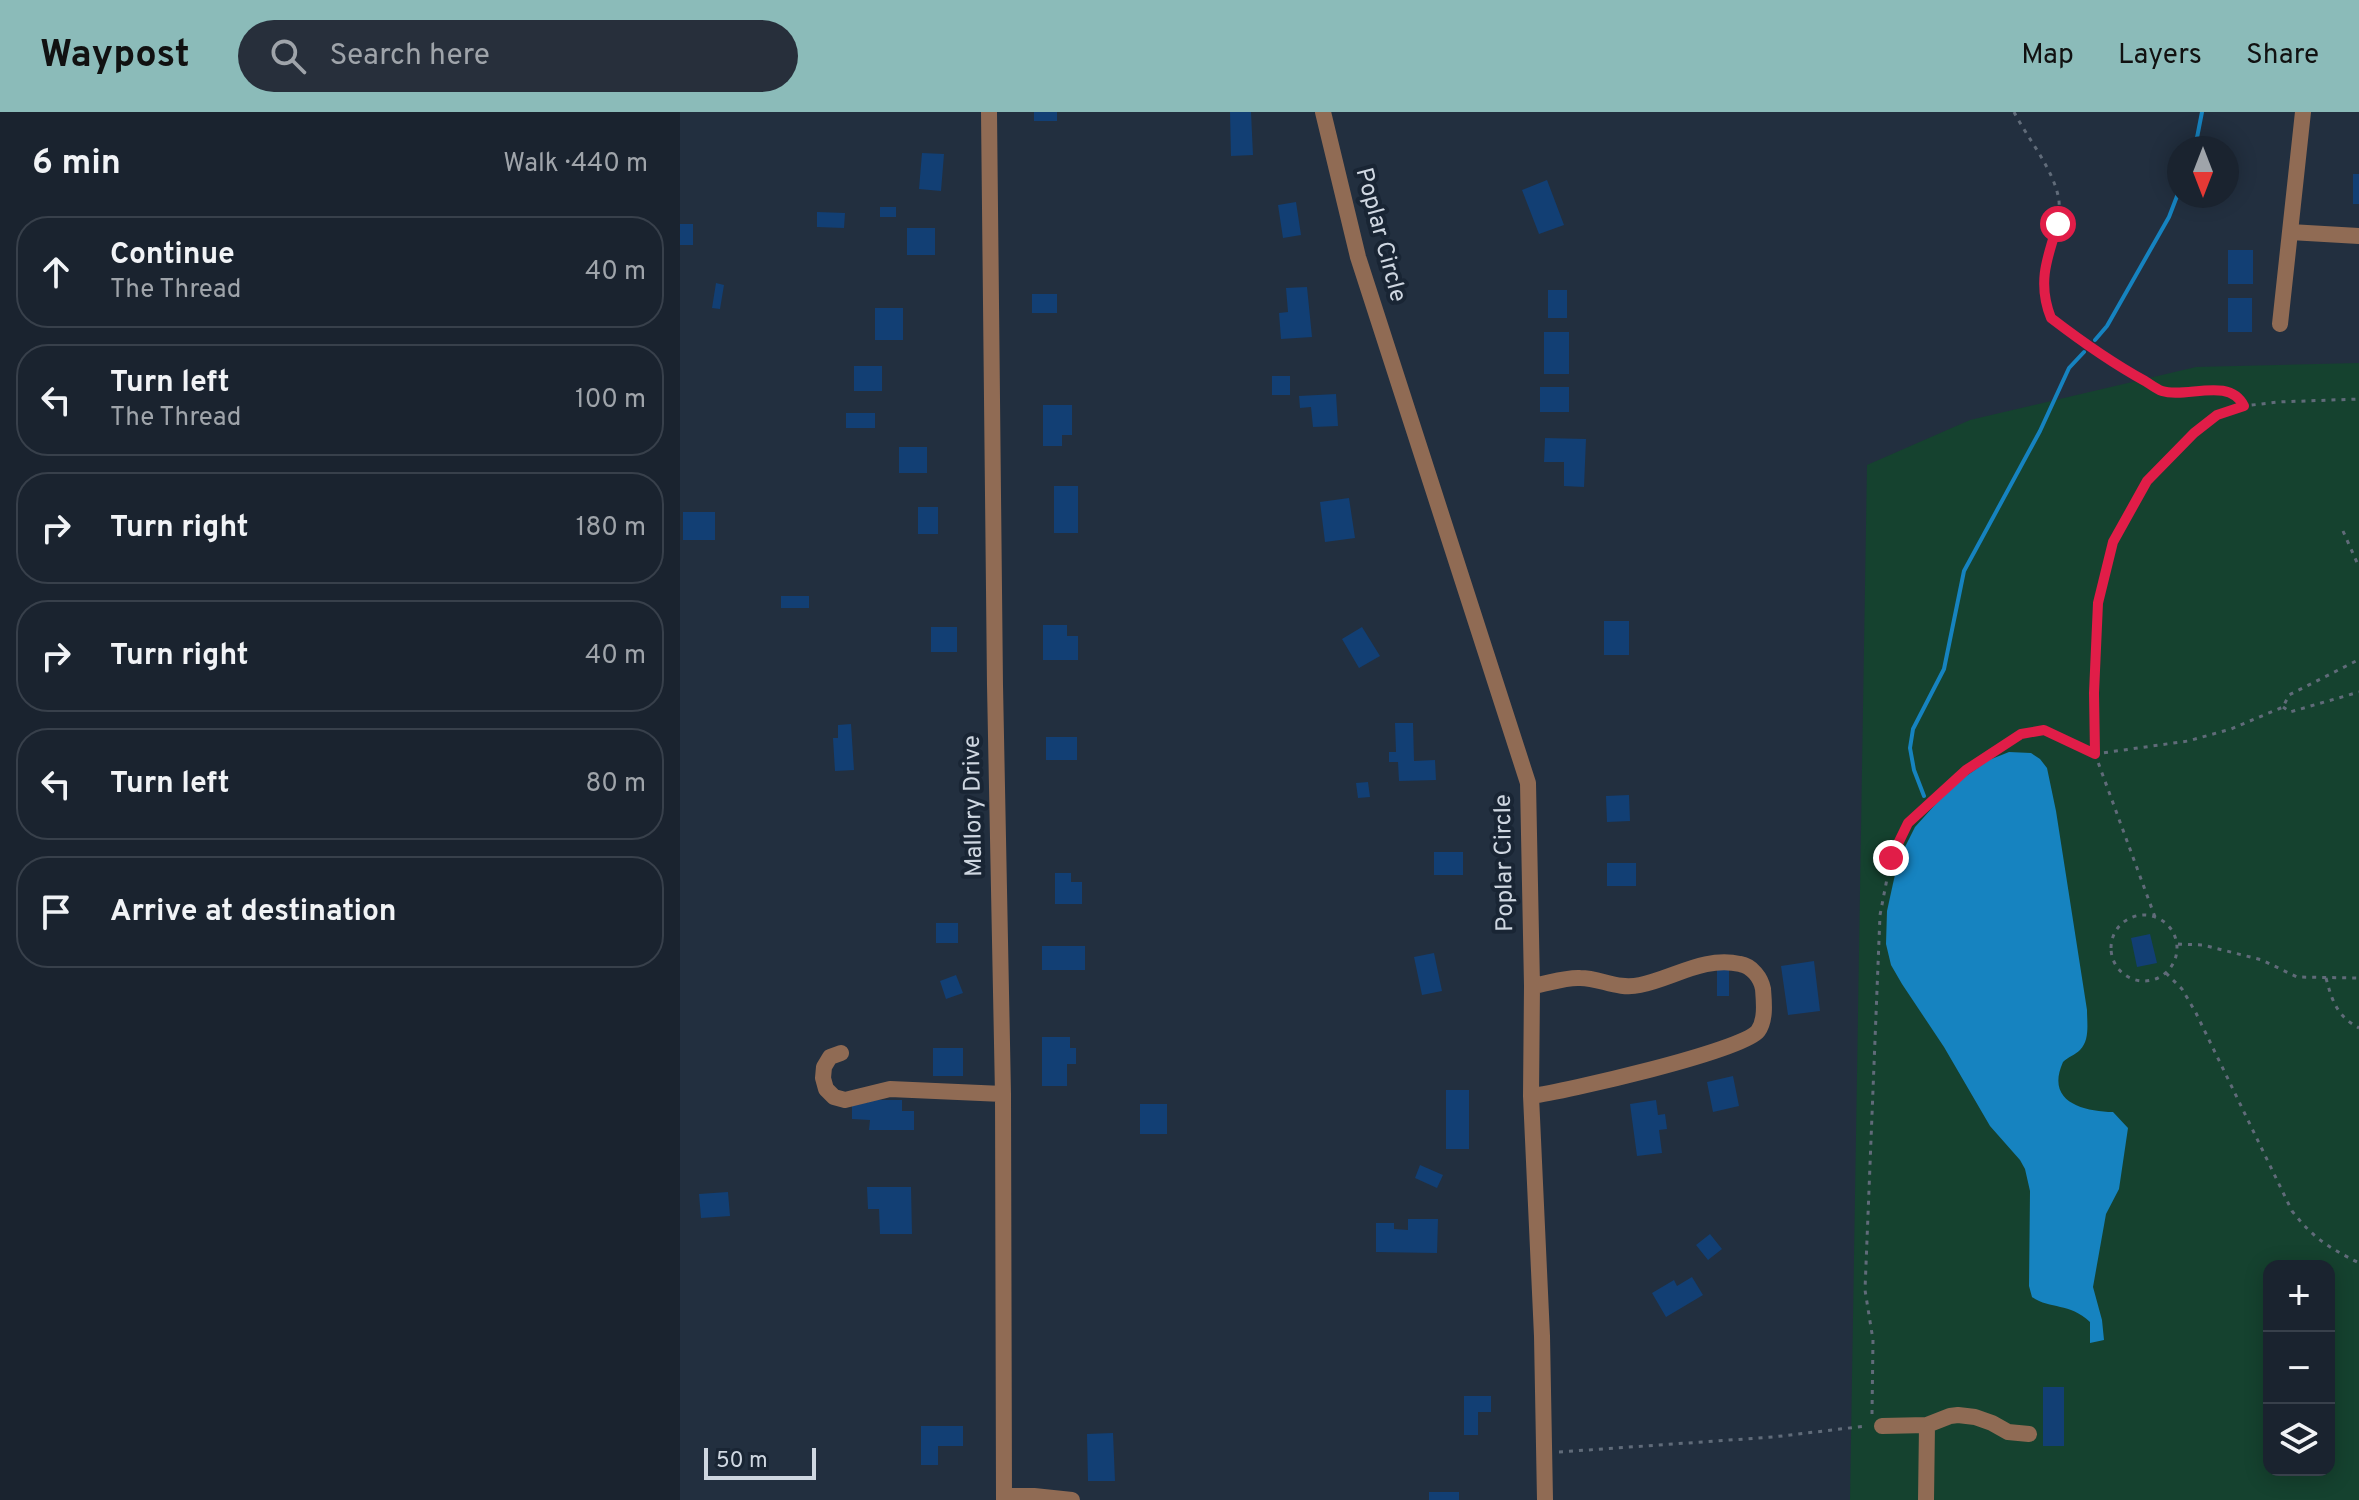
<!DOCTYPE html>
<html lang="en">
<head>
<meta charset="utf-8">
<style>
  body { margin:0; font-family:Overpass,sans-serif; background:#272f3b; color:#f1f3f6 }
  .controls { position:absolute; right:24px; bottom:24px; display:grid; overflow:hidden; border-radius:16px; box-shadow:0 4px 20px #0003 }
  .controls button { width:72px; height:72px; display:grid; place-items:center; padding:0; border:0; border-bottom:2px solid #38404b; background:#1a232f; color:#f1f3f6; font:40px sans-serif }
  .compass { position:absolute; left:1487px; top:24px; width:72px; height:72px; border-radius:50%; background:#1a232f; box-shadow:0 4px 20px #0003; rotate:180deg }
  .scale { position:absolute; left:24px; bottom:20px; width:112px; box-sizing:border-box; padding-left:8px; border:4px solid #cfd7e1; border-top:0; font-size:22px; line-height:28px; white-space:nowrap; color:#cfd7e1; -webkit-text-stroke:6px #192534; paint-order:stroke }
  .stop { position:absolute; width:24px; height:24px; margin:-18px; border:6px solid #e11d48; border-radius:50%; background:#fff }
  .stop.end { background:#e11d48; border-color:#fff; box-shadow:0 2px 8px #0008 }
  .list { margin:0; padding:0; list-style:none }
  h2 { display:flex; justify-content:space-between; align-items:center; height:104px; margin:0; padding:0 32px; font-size:34px }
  h2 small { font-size:26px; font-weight:400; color:#9fa4aa }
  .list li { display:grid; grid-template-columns:52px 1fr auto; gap:24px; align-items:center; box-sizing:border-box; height:112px; margin:0 16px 16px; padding:0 16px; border:2px solid #38404b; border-radius:32px }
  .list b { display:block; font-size:30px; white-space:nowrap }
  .list p { margin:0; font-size:26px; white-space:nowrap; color:#9fa4aa }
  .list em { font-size:26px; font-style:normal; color:#9fa4aa }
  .icon { flex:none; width:44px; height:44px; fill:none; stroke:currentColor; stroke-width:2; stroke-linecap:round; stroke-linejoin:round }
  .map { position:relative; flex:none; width:1679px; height:1388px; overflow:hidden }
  header { display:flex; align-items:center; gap:48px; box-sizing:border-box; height:112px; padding:0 40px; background:#8bbbb9; color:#111 }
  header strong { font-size:38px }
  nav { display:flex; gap:44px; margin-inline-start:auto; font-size:28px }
  .search { width:560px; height:72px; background:#272f3b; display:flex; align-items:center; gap:20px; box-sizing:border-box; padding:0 28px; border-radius:44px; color:#9fa4aa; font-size:30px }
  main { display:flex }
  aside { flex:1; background:#1a232f }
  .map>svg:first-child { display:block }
  .green { fill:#15422f; fill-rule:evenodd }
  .water { fill:#1683c0 }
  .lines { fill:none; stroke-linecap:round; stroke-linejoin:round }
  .stream { stroke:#1683c0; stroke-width:4 }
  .building { fill:#123f74 }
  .path { stroke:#606b79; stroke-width:3; stroke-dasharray:4 6; stroke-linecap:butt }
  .minor { stroke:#906b54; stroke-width:16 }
  .route { stroke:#e11d48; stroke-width:10 }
  .labels { text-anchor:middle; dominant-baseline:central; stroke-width:8; stroke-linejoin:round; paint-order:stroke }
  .street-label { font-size:24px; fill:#cfd7e1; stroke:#192534 }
</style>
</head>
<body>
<header>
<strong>Waypost</strong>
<div class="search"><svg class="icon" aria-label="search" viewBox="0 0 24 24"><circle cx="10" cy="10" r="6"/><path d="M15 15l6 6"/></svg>Search here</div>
<nav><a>Map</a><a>Layers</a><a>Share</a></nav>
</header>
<main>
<aside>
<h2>6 min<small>Walk · 440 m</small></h2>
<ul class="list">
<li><svg class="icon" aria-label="ahead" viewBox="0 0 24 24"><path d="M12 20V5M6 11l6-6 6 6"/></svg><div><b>Continue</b><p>The Thread</p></div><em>40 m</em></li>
<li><svg class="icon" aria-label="left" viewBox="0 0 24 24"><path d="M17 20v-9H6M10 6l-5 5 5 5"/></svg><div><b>Turn left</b><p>The Thread</p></div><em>100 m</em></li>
<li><svg class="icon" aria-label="right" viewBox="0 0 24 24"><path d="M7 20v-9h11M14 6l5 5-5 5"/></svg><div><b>Turn right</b></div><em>180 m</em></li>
<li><svg class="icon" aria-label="right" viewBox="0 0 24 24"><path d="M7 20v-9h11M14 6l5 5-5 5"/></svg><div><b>Turn right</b></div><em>40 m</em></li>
<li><svg class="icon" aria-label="left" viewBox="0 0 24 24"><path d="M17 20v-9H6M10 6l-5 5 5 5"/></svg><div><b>Turn left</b></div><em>80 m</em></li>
<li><svg class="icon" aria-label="arrive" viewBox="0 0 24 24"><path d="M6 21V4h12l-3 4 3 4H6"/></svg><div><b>Arrive at destination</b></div></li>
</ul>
</aside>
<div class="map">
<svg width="1679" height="1388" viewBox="0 0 1679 1388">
  <rect width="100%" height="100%" fill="#222f3f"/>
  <path class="green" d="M1679 251V1388H1170L1187 353 1290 308 1516 255ZM1589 1154H1649V1358H1589Z"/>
  <path class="water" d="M1329 640 1351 641 1360 647 1367 656 1376 699 1407 898C1407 911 1410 928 1400 938 1395 943 1388 945 1383 950 1365 990 1403 999 1433 1000L1448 1016 1439 1077 1426 1102 1413 1175 1422 1208 1424 1228 1410 1231V1210C1389 1190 1371 1198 1352 1185L1349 1174 1350 1079 1345 1057 1340 1048 1310 1014 1264 935 1222 872 1211 853 1206 832 1207 799 1214 767 1220 745 1235 715 1272 674 1309 648Z"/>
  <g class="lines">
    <path class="stream" d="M1515 36 1522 0
      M1415 228 1427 214 1489 105 1499 79
      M1244 684 1234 658 1230 636 1233 617 1264 557 1284 459 1360 319 1389 256 1404 240"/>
  </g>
  <path class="building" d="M354 0H377V9H354Z
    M550 0H571L573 43 551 44Z
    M242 41 264 42 261 79 239 77Z
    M1673 62H1679V92H1673Z
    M867 68 884 113 859 122 842 78Z
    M616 90 621 123 603 126 598 93Z
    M200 95H216V105H200Z
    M137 100 165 101 164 116 137 115Z
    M0 112H13V133H0Z
    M227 116H255V143H227Z
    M1548 138H1573V172H1548Z
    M36 171 44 173 40 197 32 196Z
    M627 175 632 225 601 227 599 201 608 200 606 176Z
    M868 178H887V206H868Z
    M352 182H377V201H352Z
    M1548 186H1572V220H1548Z
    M195 196H223V228H195Z
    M864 220H889V262H864Z
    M174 254H202V279H174Z
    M592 264H610V283H592Z
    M860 275H889V300H860Z
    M656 282 658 314 633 315 631 295 620 296 619 284Z
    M363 293H392V323H382V334H363Z
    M166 301H195V316H166Z
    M865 326 906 327 904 375 884 374V350H864Z
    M219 335H247V361H219Z
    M374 374H398V421H374Z
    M669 386 675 426 645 430 640 390Z
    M238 395H258V422H238Z
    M3 400H35V428H3Z
    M101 484H129V496H101Z
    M924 509H949V543H924Z
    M363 513H387V524H398V548H363Z
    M251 515H277V540H251Z
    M682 515 700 544 679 556 662 527Z
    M715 611H733L734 649 755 648 756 668 719 669 718 650H709V640H716Z
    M171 612 174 658 155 659 153 626H158V613Z
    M366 625H397V648H366Z
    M688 670 690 685 678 686 676 671Z
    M949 683 950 709 927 710 926 684Z
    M754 740H783V763H754Z
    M927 751H956V774H927Z
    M375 761H391V770H402V792H375Z
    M256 811H278V831H256Z
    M1470 822 1477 851 1457 855 1451 826Z
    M362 834H405V858H362Z
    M754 841 762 879 742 883 734 845Z
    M1134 849 1140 899 1108 903 1101 854Z
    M1037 857H1049V884H1037Z
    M276 863 283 881 266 887 260 869Z
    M362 925H390V936H396V952H387V974H362Z
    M253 936H283V964H253Z
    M1053 964 1059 994 1033 1000 1027 970Z
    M766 978H789V1037H766Z
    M188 988H222V999H234V1018H189L190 1008 172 1007V990L188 991Z
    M976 988 978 1003 985 1002 987 1017 979 1018 982 1041 957 1044 950 992Z
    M460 992H487V1022H460Z
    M740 1053 763 1063 757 1076 735 1066Z
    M187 1075H231L232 1122H200L199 1097H188Z
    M48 1080 50 1104 21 1106 19 1082Z
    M728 1107H758L757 1141 696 1140V1111H714V1117L728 1118Z
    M1030 1122 1042 1137 1028 1148 1016 1133Z
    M1012 1165 1023 1183 986 1205 972 1181 994 1168 997 1174Z
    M1363 1275H1384V1334H1363Z
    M784 1284H811V1300H798V1323H784Z
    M241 1314H283V1334H258V1353H241Z
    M433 1321 435 1369H408L407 1322Z
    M749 1380H779V1388H749Z"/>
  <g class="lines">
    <path class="path" d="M1334 0C1348 27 1375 59 1379 89 1380 102 1377 115 1373 126 1364 154 1360 178 1371 206 1401 229 1432 251 1465 269 1470 272 1476 278 1481 279 1506 287 1550 264 1564 294
      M1663 419 1679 455
      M1603 595 1610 600 1679 580
      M1431 836a33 33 0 1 1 66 0a33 33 0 1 1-66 0Z
      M1475 805 1415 642 1414 581 1418 491 1433 430 1467 369 1514 321 1537 303 1564 294 1598 290 1679 287
      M1498 832 1523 833 1582 848 1617 865 1679 866
      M1486 861 1502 877 1516 901 1612 1099C1634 1127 1648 1135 1679 1151
      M1646 866C1652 889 1657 904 1679 916
      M1192 1302 1193 1228 1185 1178 1200 803 1211 746 1228 711 1286 658 1341 622 1364 618 1415 642 1508 629 1551 617 1603 595 1609 583 1678 548 1679 545
      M879 1340 1093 1325 1186 1314"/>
    <path class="minor" d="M309 0 315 573 323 982 324 1388
      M643 0 678 145 848 671 852 874 851 984 862 1224 865 1388
      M1610 120 1679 124
      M1600 212 1623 0
      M161 941 150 945 144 955 143 966 146 977 154 985 165 988 210 977 323 982
      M851 984C883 980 1063 939 1078 919 1086 908 1084 890 1083 877 1081 866 1072 854 1060 852 1024 844 994 866 960 873 937 878 921 866 900 866 885 865 867 872 852 874
      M1247 1313 1270 1304 1278 1303 1295 1305 1312 1311 1328 1320 1349 1322
      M1202 1314 1247 1313 1246 1388
      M324 1384H354L392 1388"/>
  </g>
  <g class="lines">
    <path class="route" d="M1211 746 1228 711 1286 658 1341 622 1364 618 1415 642 1414 581 1418 491 1433 430 1467 369 1514 321 1537 303 1564 294C1549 264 1506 287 1482 279 1476 277 1470 272 1465 269 1432 251 1401 229 1371 206 1357 171 1367 146 1378 112"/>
  </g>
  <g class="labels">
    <g class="street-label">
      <text transform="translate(700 123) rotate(75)">Poplar Circle</text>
      <text transform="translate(294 694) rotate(-91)">Mallory Drive</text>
      <text transform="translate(825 751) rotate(-91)">Poplar Circle</text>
    </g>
  </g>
</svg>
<div class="controls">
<button>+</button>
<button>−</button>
<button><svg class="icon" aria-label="layers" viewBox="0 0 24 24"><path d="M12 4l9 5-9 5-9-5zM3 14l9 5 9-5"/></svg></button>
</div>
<svg class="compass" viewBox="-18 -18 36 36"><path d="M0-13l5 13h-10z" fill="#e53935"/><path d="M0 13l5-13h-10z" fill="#9fa4aa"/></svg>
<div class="scale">50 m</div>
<div class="stop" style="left:1378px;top:112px"></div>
<div class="stop end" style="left:1211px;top:746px"></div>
</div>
</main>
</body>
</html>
